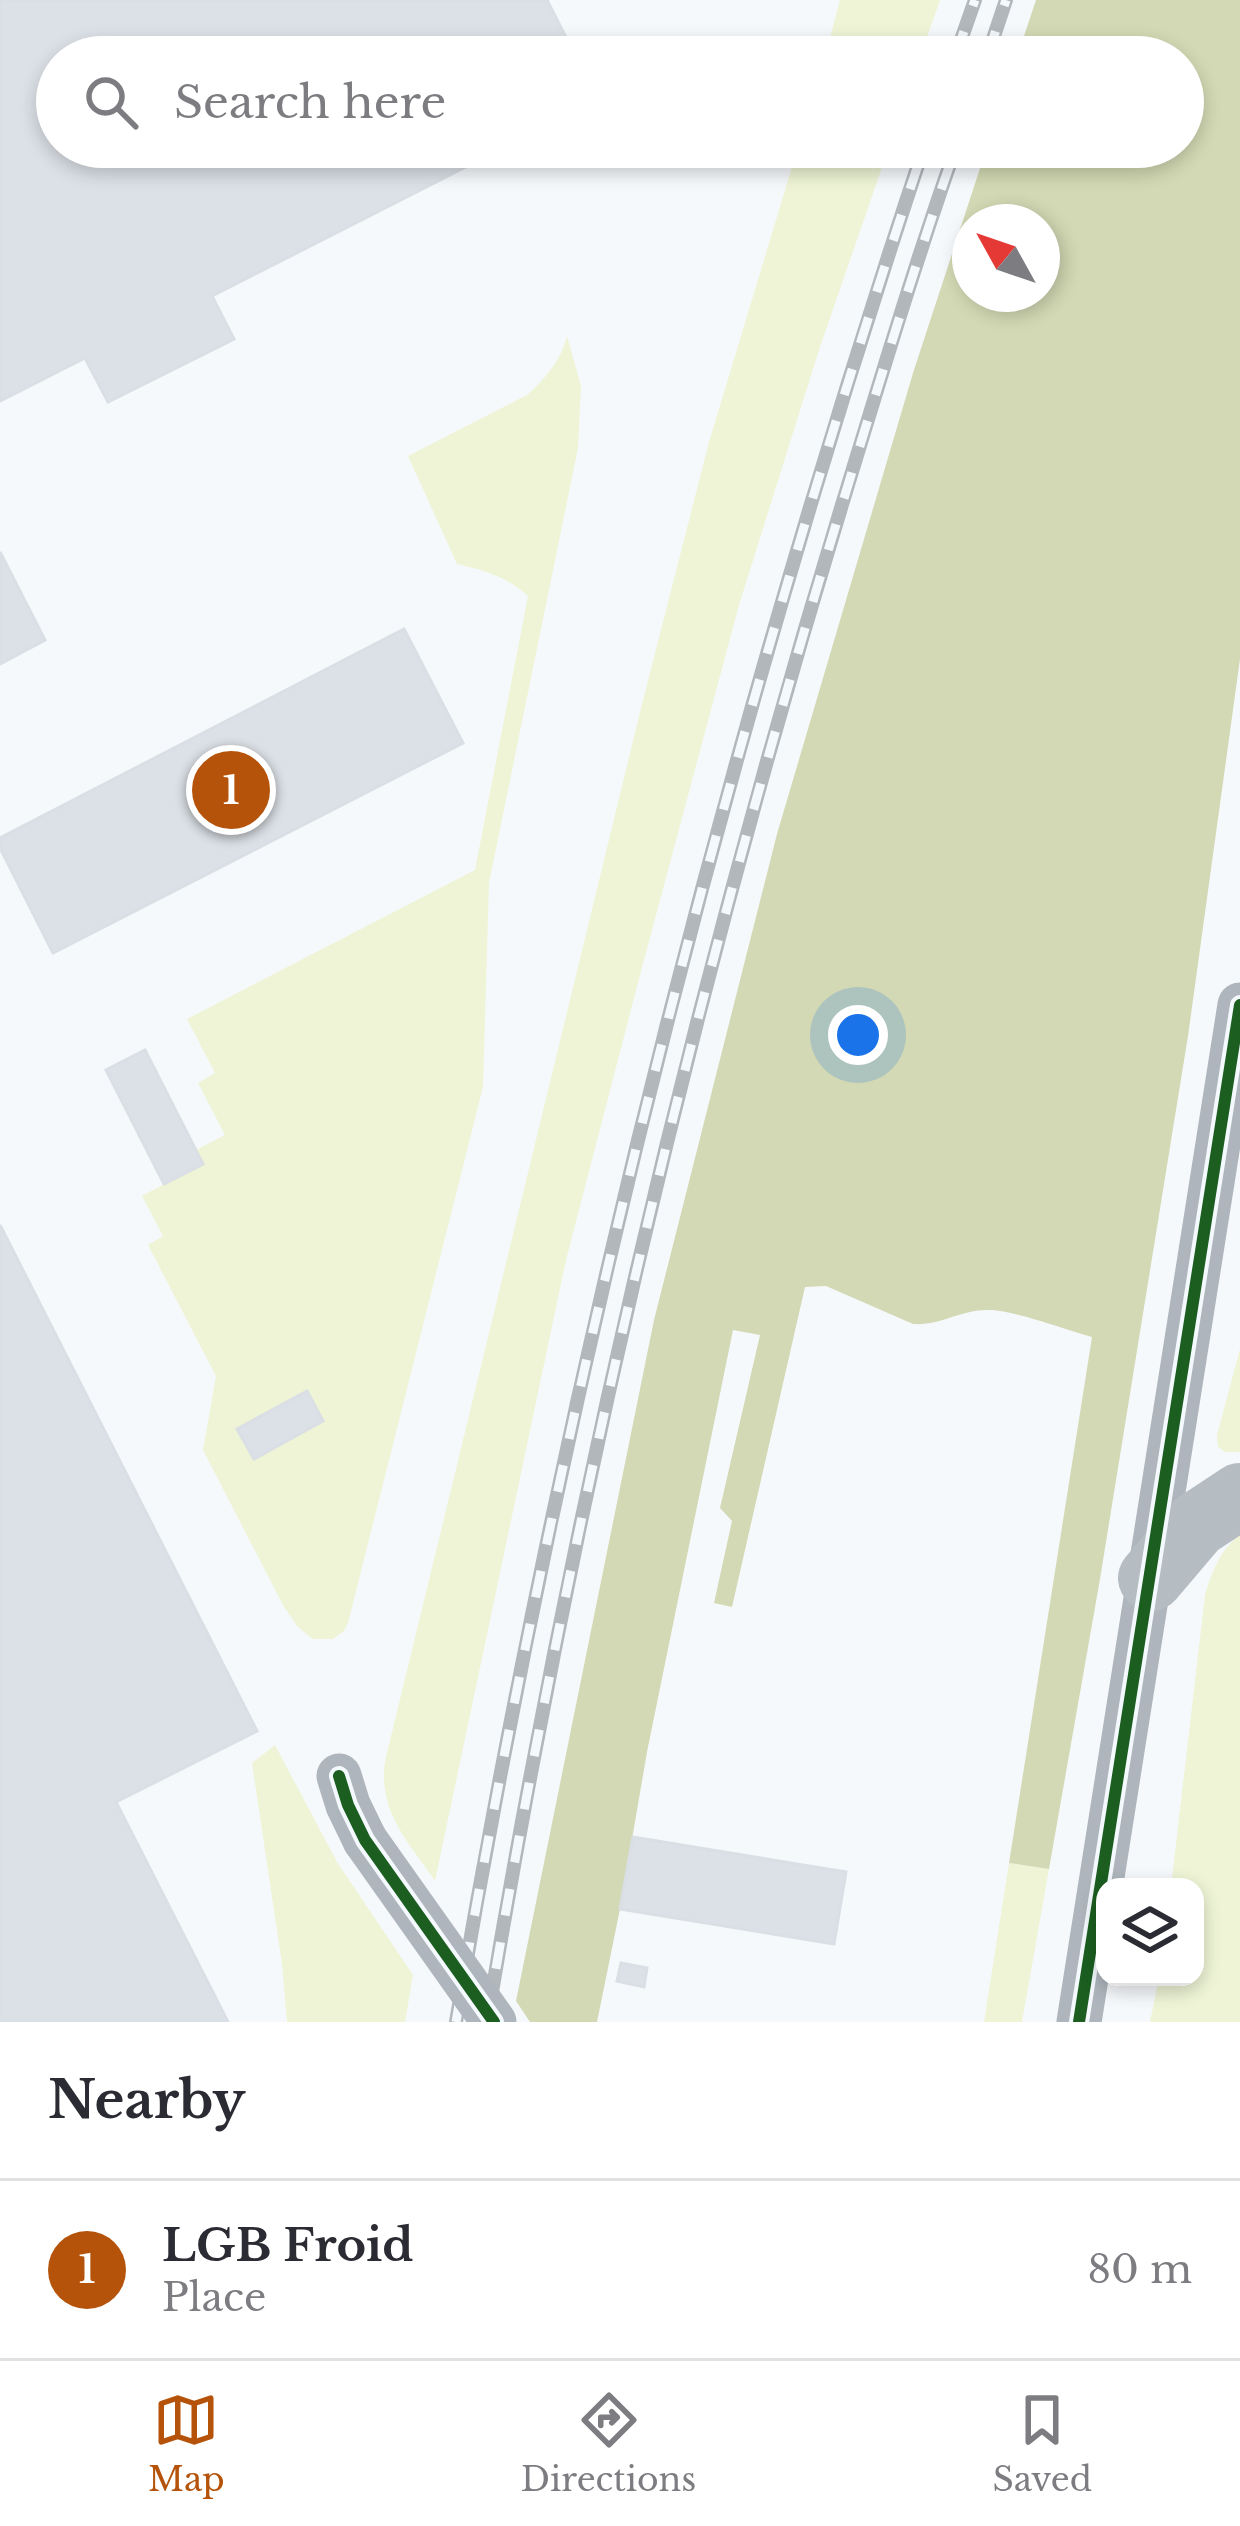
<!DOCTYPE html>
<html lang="en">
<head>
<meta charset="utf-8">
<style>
  body { margin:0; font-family:"Libre Baskerville",serif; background:#f2f2f3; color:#2b2b33 }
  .controls { position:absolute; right:36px; bottom:36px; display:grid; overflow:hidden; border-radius:24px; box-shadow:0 6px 18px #0003 }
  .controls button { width:108px; height:108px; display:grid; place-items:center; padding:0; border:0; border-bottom:3px solid #e1e1e2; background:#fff; color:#2b2b33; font:60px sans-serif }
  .compass { position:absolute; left:952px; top:204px; width:108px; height:108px; border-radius:50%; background:#fff; box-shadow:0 6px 18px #0003; rotate:310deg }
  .you { position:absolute; left:858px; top:1035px; width:42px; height:42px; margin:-30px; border:9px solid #fff; border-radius:50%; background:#1a73e8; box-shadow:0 0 0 18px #1a73e833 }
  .badge { display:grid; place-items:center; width:78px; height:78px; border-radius:50%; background:#b45309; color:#fff; font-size:39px; font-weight:700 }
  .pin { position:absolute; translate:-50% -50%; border:6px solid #fff; box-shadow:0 3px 12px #0006 }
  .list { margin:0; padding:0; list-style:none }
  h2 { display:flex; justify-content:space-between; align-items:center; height:156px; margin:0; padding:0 48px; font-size:51px }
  h2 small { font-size:39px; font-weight:400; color:#7c7c81 }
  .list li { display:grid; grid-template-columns:78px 1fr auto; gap:36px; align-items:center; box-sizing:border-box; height:180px; padding:0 48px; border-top:3px solid #e1e1e2 }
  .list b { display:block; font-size:45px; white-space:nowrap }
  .list p { margin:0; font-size:39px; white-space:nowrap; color:#7c7c81 }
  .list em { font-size:39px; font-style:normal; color:#7c7c81 }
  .icon { flex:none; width:66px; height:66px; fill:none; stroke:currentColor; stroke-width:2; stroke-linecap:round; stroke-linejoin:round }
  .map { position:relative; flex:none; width:1240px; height:2022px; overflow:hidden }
  .search { position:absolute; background:#fff; box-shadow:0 6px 18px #0003; left:36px; right:36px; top:36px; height:132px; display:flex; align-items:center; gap:30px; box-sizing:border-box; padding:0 42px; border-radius:66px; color:#7c7c81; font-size:45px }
  .sheet { height:336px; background:#fff }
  nav { display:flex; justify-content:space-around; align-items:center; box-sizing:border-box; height:168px; border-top:3px solid #e1e1e2; background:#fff; font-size:33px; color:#7c7c81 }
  nav a { display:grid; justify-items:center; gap:6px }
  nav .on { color:#b45309 }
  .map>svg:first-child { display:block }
  .green { fill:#eef4d5 }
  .forest { fill:#d3d9b4; fill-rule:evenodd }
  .building { fill:#dce1e7; stroke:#d9dfe4; stroke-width:3 }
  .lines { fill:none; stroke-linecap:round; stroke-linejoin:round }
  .street { stroke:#aeb5bc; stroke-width:45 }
  .highway { stroke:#b5bdc3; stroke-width:66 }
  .rail-casing { stroke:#b2b7bb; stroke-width:14 }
  .rail { stroke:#f4f9fe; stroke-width:9; stroke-dasharray:27; stroke-linecap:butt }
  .street-bridge { stroke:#aeb5bc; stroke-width:45 }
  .cycleway-casing { stroke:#f4f9fe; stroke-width:20 }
  .cycleway { stroke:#1b5e20; stroke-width:12 }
</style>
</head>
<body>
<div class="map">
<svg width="1240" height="2022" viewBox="0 0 1240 2022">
  <rect width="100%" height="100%" fill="#f6f9fc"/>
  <path class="green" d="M840 0H940L920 57H825Z
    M798 147H889L819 350 739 605 640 975 566 1260 435 1881C408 1841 378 1812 385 1761L640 712 709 442Z
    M567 336 581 386 578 448 489 883 483 1087 348 1623 344 1631 333 1639H313L298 1627 284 1607 203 1450 216 1376 148 1245 163 1236 142 1196 202 1164 196 1150 225 1135 198 1083 215 1073 187 1019 475 870 528 596C507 577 484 570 457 564L408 456 527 395C546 378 561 360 567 336Z
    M1240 1349V1452H1225L1218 1447 1217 1435Z
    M1240 1534V2022H1150L1159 1977H1195V1887H1171L1205 1595C1212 1571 1220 1551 1240 1534Z
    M275 1745 337 1862 413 1975 405 2022H287L282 1964 252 1763Z
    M1009 1863 1049 1869 1022 2022H984Z"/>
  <path class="forest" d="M1036 0H1240V659L1188 1036 1100 1579 1049 1869 1009 1863 1092 1337C1066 1330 1013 1310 989 1310 962 1309 940 1326 913 1324L826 1286 805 1287 732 1607 714 1603 732 1521 720 1508 760 1335 733 1330 647 1752 620 1909 597 2022H530L516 2001 654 1320 777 834 913 373 987 147H1183V57H1017ZM970 222H1042V294H970Z"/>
  <path class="building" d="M0 0H547L576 57H57V147H505L212 296 234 339 108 402 85 358 0 401Z
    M0 552 45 640 0 664Z
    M404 629 463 743 53 953 0 848V838Z
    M145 1050 203 1164 164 1184 106 1070Z
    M0 1225 257 1731 116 1802 228 2022H0Z
    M307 1391 323 1421 254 1459 237 1429Z
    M633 1837 846 1872 834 1944 620 1909Z
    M621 1963 647 1968 644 1987 617 1981Z"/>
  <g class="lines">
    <path class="street" d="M339 1776 348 1805 365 1840
      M1079 2022 1240 1005"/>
    <path class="highway" d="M1151 1578 1196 1525 1240 1496"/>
    <defs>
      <path id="rail" d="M955 57 975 0
        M987 57 1006 0
        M456 2022C564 1386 720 759 924 147
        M487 2022C572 1510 690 1004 841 508 878 387 914 266 956 147"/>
    </defs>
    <use href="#rail" class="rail-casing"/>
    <use href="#rail" class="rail"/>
    <path class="street-bridge" d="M365 1840 494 2022"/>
    <defs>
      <path id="cycleway" d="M339 1776 348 1805 365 1840 494 2022
        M1079 2022 1240 1005"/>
    </defs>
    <use href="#cycleway" class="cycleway-casing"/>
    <use href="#cycleway" class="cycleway"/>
  </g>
</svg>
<div class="controls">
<button><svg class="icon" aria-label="layers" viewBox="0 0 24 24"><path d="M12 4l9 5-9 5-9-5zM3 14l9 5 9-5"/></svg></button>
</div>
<svg class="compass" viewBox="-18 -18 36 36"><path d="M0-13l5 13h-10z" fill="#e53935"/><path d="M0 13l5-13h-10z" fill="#7c7c81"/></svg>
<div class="you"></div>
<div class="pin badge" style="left:231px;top:790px">1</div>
<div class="search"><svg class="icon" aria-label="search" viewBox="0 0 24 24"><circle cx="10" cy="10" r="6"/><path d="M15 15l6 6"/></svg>Search here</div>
</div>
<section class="sheet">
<h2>Nearby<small></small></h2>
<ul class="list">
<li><span class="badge">1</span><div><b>LGB Froid</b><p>Place</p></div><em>80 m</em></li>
</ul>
</section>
<nav>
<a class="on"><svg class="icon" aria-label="map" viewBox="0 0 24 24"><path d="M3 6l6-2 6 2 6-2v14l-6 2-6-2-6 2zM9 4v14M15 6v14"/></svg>Map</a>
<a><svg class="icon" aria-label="directions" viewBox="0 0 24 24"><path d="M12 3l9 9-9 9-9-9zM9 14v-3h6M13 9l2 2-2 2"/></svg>Directions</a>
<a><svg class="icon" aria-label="saved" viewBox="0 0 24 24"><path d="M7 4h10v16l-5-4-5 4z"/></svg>Saved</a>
</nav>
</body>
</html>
